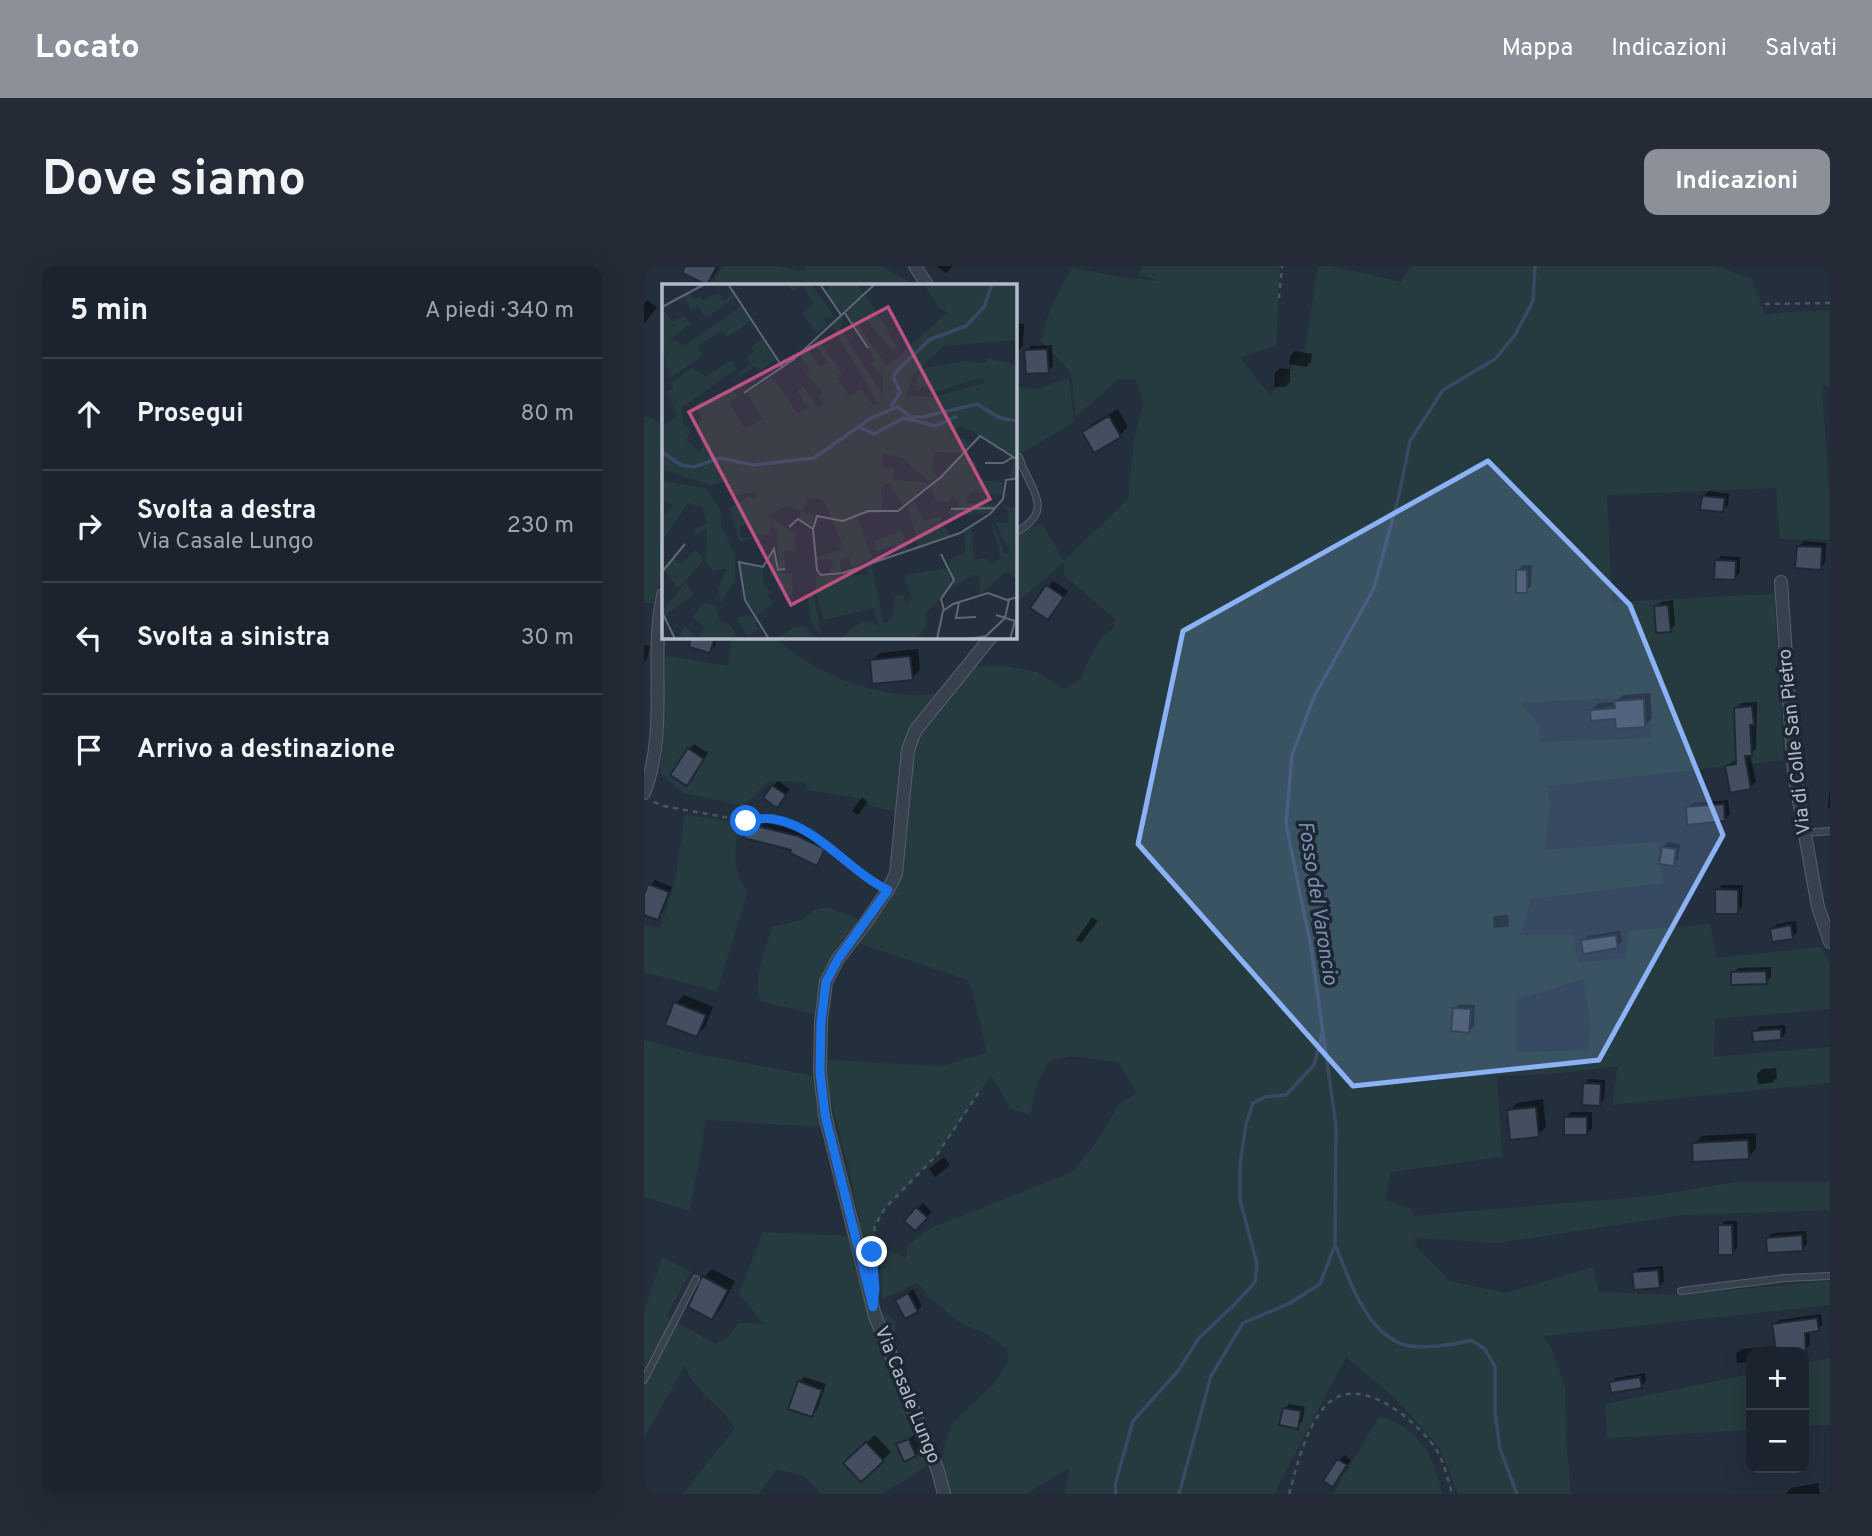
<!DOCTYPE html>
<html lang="it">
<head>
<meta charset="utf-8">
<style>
  body { margin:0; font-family:Overpass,sans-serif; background:#242b36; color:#f1f3f6 }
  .controls { position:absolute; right:21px; bottom:21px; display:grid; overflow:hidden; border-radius:14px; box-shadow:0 7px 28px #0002 }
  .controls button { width:63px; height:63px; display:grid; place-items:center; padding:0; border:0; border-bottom:2px solid #39404a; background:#1b232e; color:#f1f3f6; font:35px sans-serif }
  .stop { position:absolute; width:21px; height:21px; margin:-16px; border:5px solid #1a73e8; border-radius:50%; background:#fff }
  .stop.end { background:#1a73e8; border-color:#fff; box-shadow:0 2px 7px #0008 }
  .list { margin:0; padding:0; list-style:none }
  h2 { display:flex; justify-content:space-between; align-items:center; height:91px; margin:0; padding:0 28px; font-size:30px }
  h2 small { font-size:23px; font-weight:400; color:#a0a4aa }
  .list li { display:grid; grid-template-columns:46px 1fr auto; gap:21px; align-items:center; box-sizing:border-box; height:112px; padding:0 28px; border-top:2px solid #39404a }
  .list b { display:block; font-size:26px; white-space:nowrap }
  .list p { margin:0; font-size:23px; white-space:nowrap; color:#a0a4aa }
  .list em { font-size:23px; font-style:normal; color:#a0a4aa }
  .icon { flex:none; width:38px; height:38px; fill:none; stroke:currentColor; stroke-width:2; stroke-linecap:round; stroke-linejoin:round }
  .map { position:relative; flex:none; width:1186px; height:1228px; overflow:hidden; border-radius:14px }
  header { display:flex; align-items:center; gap:42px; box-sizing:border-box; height:98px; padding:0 35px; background:#8c9099; color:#fff }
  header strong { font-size:33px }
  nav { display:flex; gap:38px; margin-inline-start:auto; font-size:24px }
  .intro { display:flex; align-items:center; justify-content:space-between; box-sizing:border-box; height:168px; padding:0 42px }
  h1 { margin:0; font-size:49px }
  .button { padding:18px 32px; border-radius:14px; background:#8c9099; color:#fff; font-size:24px; font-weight:700 }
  main { display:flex; gap:42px; padding:0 42px }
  aside { flex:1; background:#1b232e; border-radius:14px; box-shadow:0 7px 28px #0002 }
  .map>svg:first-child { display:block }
  .green { fill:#263b3f; fill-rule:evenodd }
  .shadow { fill:#0007 }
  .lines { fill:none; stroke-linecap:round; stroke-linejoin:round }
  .stream { stroke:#394965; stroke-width:3.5 }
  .building { fill:#434f60; stroke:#1f2835; stroke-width:2 }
  .lane-casing { stroke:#565f6c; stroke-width:8 }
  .street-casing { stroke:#565f6c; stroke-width:14 }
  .path { stroke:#44585c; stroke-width:2.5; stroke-dasharray:5 5; stroke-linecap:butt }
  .lane { stroke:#38414e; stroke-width:6 }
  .street { stroke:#38414e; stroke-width:12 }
  .route { stroke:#1a73e8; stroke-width:9 }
  .marked { fill:#8cb2f6; fill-opacity:0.2; stroke:#8cb2f6; stroke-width:5; stroke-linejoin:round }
  .labels { text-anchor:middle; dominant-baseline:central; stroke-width:7; stroke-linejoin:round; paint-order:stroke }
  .street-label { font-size:19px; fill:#b4bcc9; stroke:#1d2633 }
  .water-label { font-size:21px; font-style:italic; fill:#7c91b0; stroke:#1d2633 }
  .inset-river { fill:none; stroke:#394965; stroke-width:3.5 }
  .inset-road { fill:none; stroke:#5e6776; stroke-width:2 }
  .view { fill:#bd5182; fill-opacity:0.15; stroke:#bd5182; stroke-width:3.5 }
  .inset-edge { fill:none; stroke:#b4bcc9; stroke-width:3.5 }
</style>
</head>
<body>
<header>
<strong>Locato</strong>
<nav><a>Mappa</a><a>Indicazioni</a><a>Salvati</a></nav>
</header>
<div class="intro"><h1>Dove siamo</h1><a class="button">Indicazioni</a></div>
<main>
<aside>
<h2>5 min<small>A piedi · 340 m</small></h2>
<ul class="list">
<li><svg class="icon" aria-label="ahead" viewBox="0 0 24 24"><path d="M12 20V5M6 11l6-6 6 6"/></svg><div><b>Prosegui</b></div><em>80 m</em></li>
<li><svg class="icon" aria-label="right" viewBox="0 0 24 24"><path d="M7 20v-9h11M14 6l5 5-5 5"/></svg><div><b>Svolta a destra</b><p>Via Casale Lungo</p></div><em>230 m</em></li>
<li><svg class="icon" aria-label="left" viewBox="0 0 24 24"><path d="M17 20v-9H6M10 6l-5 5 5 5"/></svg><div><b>Svolta a sinistra</b></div><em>30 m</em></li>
<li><svg class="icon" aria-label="arrive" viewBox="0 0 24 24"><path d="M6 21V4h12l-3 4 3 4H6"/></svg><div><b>Arrivo a destinazione</b></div></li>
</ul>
</aside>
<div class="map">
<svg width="1186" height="1228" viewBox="0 0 1186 1228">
  <rect width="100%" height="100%" fill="#242f3e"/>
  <path class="green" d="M78 0H130L160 5 162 0H237L270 19H68Z
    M498 0H636L632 79 596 92 626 129 661 84 674 0H687L757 16 766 0H1072L1108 13 1121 49 1143 46 1186 44V121L1178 119 1186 240V274L1136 273 1132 222 963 229 968 336 1130 328 1140 494 903 520 906 539 901 584 1013 576 1020 617 887 633 876 669H929L934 697 981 692 985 665 1066 658 1073 692 1177 681 1186 698V743L1071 753 1070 791 1186 781V817L968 839 974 800 908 808 853 810 858 891 747 906 741 934 768 943 769 950 1007 930 1093 916H1186V944L1039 949 854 977 771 972 772 980 806 1015 862 1027 949 1001 955 1026 1031 1029 1186 1015V1039L899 1070 907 1082 921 1121 922 1172 927 1228H814L796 1182 752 1133 702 1091 633 1222 632 1228H421L426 1201 382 1228H300L294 1205 307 1159 350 1118 364 1096 363 1083 344 1069 315 1056 284 1030 274 1017 238 1033 237 981 262 992 264 979 287 962 428 906 449 881 475 839 492 827 475 796 427 790 405 795 393 818 386 849 367 843 347 809 292 890 241 942 231 960 228 986 230 1006 224 1009 206 906 185 829 181 794 297 800 343 787 330 730 323 714 212 676C230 655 255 632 258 603 260 585 258 565 257 547L223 539 215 532 163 524 162 516 125 515 100 540 39 527 16 507 20 470 17 389 84 400 87 371H135V376C148 385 161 395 175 403 205 420 275 441 306 421 313 417 319 407 324 400H363L393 406 421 423 437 413 445 393 459 370 471 361V353L420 309V296L371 338V272L397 256 420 295 484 233 490 173 500 136 491 113H474L432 151 427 107 397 74 406 43 428 1 475 11 516 15 500 10 494 11ZM1006 430 1007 472 897 476 895 460 877 437ZM939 713 946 755 944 784 872 786V734Z
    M425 112 430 156 371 191V121L393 123Z
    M0 151 7 152 19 160V309L9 337H0Z
    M41 548 87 556 94 563C91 586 87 607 104 625L73 725 0 706V659L16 662 31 615Z
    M184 641 215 654 194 679 176 720 170 748 116 735C108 710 122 685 128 661L160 653 170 644Z
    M0 774 49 787 170 810 177 861 62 854 46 945 0 931Z
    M119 966 204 970 221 1037 240 1046 251 1055C253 1070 247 1079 239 1092L283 1200 238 1228H178L160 1210 132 1203 115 1228H39L91 1162C77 1138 49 1126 41 1099L0 1172V1047L18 991 47 1006 22 1050 71 1078 82 1073 95 1057 120 1058 95 1028Z
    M1186 1092V1159L1160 1160V1097Z
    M1107 1108V1164L963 1172 961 1138Z
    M735 1151C774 1159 791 1192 798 1228H689Z"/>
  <path class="shadow" d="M43 0H75L70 10 62 18Z
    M292 0H309L302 7Z
    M3 34 13 41 0 58V37Z
    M371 57 380 58 379 80 374 85H371Z
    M408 79 409 100 404 105 382 85 387 80Z
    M651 85 668 88 667 96 662 101 645 98 646 90Z
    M636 102 646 103V116L641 121H630L631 107Z
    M474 143 484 161 476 169 450 184 440 166 448 158Z
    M1065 225 1085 228 1084 239 1078 244 1059 230Z
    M1160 275 1182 277 1181 297 1176 302 1155 280Z
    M1077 290 1096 291V307L1090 312 1072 295Z
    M879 299H888L887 320 882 325 874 304Z
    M409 315 424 325 408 347 388 341Z
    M1029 334 1031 359 1026 364 1011 341 1017 336Z
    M49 371H73L71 380 66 385Z
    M0 379 6 380 3 393 0 396Z
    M274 383 276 404 268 412 228 395 236 387Z
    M1006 427 1008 452 1001 459 947 444 955 437 972 436 979 429Z
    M1113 436 1112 483 1106 488 1112 516 1106 521 1083 501 1088 496 1094 495 1092 443 1097 437Z
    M50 478 64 487 43 518 45 483Z
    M134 515 146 523 138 534 129 520Z
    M1186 525V542H1184L1185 526Z
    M218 531 224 536 214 549 208 545Z
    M1084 534 1086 548 1080 554 1044 542 1049 537Z
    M111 554 159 566 185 578 173 598 106 559Z
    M1024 576 1036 578 1034 593 1029 598 1019 582Z
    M11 614 28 621 18 647 13 652 0 647V634L6 619Z
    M1078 619H1099L1098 641 1093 647 1073 624Z
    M864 649 865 659 863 661 850 662 849 652 851 650Z
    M448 651 454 655 437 677 432 674Z
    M1152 655 1153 666 1148 671 1128 663 1133 658Z
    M976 665 978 675 973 681 939 675 944 670Z
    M1127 701V711L1122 716 1089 707 1094 702Z
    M40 729 69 741 61 761 53 769 32 737Z
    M815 738 831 739 830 760 825 765 810 743Z
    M1141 759 1142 767 1137 772 1110 766 1115 761Z
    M1132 802 1133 812 1127 817 1114 818 1113 808 1118 803Z
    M945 813 961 814 960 833 955 838 940 818Z
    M899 833 902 861 894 869 865 845 873 837Z
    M927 846H948V863L942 868 922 851Z
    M1112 867V883L1104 891 1050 878 1058 870Z
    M300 891 306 899 291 911 285 903Z
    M279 937 288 946 271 963 262 955Z
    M1081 955H1093V982L1088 987 1076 960Z
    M1162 965 1163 978 1158 983 1123 972 1129 967Z
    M1019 1000 1020 1015 1015 1020 990 1007 995 1002Z
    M68 1003 91 1015 76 1044 68 1052 60 1011Z
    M269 1023 278 1040 273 1045 253 1034Z
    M1177 1048 1178 1059 1174 1063 1165 1065 1166 1079 1161 1084 1130 1059 1135 1054Z
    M1129 1080 1130 1086H1107V1096L1093 1097 1092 1088 1098 1083Z
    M1001 1107 1002 1115 997 1120 967 1117 972 1112Z
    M160 1111 182 1118 173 1144 168 1149 155 1116Z
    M645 1138 661 1141 658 1156 653 1161 640 1143Z
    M231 1169 247 1186 239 1194 209 1189Z
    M270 1169 277 1184 271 1189 254 1179Z
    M700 1189 707 1194 688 1219 681 1214Z
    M1174 1217 1176 1228H1142L1147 1222Z"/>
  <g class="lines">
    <path class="stream" d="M692 981C705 1013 721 1064 758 1078 769 1082 783 1081 795 1080 807 1078 816 1078 827 1074L841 1083 851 1101V1147L856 1183 873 1228
      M472 1228 471 1219 489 1155 534 1105 555 1072 592 1037 611 1016 613 998 596 934V899L602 858 609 837 621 831 642 829 670 799 678 768
      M535 1228 567 1110 599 1057 644 1038 676 1018 691 979 692 860 667 681 642 558 648 489 670 431 730 322 755 229 766 175 799 124 851 93 871 69 889 35 891 0"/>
  </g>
  <path class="building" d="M41 0H73L63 19 38 7Z
    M403 83 405 107 382 108 380 84Z
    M465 150 477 171 450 187 438 166Z
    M1058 230 1081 232 1079 246 1056 244Z
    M1153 280 1178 281 1177 304 1151 302Z
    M1071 294 1092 295 1091 314 1070 313Z
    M872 304H883V327H872Z
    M402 319 420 331 404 354 386 342Z
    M1024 339 1027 366 1012 367 1010 340Z
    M47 371H71L66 387 45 381Z
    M266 390 269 414 228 418 226 394Z
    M1000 433 1001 461 972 463 971 453 947 455 946 444 971 442 970 435Z
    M1108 440 1110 459H1106L1108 490H1101L1107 523 1086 527 1081 500 1092 498 1090 442Z
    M44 482 60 493 43 520 26 509Z
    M128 519 142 529 133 542 119 532Z
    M1080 538 1081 555 1043 559 1042 541Z
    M104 558 154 570 181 583 173 600 146 587 147 584 100 572Z
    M1018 581 1032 583 1030 600 1015 598Z
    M4 618 25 626 14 654 0 649V629Z
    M1071 623 1094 624V648H1071Z
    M1147 659 1149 673 1128 676 1126 663Z
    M972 669 974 682 939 688 937 674Z
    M1122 705 1123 718 1087 719V706Z
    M30 736 62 749 53 771 21 759Z
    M809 742 827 743 825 767 807 765Z
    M1137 763V774L1109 776 1108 765Z
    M939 817 957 818 956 840 938 839Z
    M892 841 895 871 866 874 863 844Z
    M920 851H943V869H920Z
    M1104 874 1105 893 1049 896 1048 877Z
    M272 941 284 952 271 965 260 955Z
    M1074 959H1088L1089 989H1074Z
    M1158 969 1159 985 1123 987 1122 972Z
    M1014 1004 1016 1022 990 1024 988 1006Z
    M58 1010 84 1024 68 1054 44 1041Z
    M264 1027 274 1046 261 1053 251 1034Z
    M1173 1052 1175 1065 1161 1067 1162 1085 1132 1086 1128 1058Z
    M996 1111 998 1122 967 1127 965 1116Z
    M154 1115 178 1124 168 1151 144 1143Z
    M639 1142 657 1145 654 1163 635 1159Z
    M265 1173 272 1190 260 1196 252 1178Z
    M222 1176 240 1195 217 1216 199 1197Z
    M693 1193 703 1199 689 1221 679 1215Z"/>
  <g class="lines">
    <defs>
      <path id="lane" d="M371 267C413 244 386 225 375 191
        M1160 567 1186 565
        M1037 1025 1141 1012 1186 1010
        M0 1114 52 1013"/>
      <path id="street" d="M271 0 283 19
        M1137 316 1150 507 1174 641 1186 676
        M0 527C25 464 5 394 19 329
        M300 1228 294 1205 231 1050 181 849 176 806 177 756 182 716 194 693 220 659 244 624 252 608 264 484 271 465 347 371"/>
    </defs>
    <use href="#lane" class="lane-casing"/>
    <use href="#street" class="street-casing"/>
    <path class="path" d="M635 32 638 0
      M1121 38 1186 37
      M10 536 20 540 102 555 125 552 143 556 166 569 232 618
      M228 985 231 960 241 942 292 890 337 823
      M645 1228C653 1200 660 1168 678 1144 710 1101 771 1153 792 1183 800 1196 804 1213 808 1228"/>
    <use href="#lane" class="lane"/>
    <use href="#street" class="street"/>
  </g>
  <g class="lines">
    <path class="route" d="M102 555C110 554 120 551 129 553 174 560 204 605 244 624L194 693 182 716 177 756 176 806 181 849 229 1041 231 1023 228 986"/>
  </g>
  <path class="marked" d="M844 195 986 339 1079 569 955 794 709 820 494 578 539 365Z"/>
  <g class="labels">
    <g class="street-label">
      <text transform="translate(1151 476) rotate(-96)">Via di Colle San Pietro</text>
      <text transform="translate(263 1129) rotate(68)">Via Casale Lungo</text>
    </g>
    <g class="water-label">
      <text transform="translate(673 637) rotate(81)">Fosso del Varoncio</text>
    </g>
  </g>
  <g transform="translate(18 18)">
    <rect width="355" height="355" fill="#242f3e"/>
    <path d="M126 0H149L173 34H161L165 41 155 50 141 29 152 20 140 2 130 7ZM169 0H195L201 9 179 29 165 8ZM262 0H355V56L282 62 252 90 245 112 272 113 322 99 321 94 316 95 269 109 268 103 252 102 260 85 303 77 323 79 325 74 355 81V193H347L352 179 348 173 321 152 299 169 273 168 270 189 276 193 267 198 239 173 220 170V183L233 185 231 195 269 199 242 223 227 198 219 204 220 228 195 232 210 274 190 284 186 273 178 276V288L168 289 171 275 154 277V273L178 266 179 257 161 216 146 214 141 227 152 232 150 242 136 234 140 227 125 222 105 231 133 249 134 266 122 267 123 284H117L115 246 110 242 107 250 92 251 88 240 78 241V254L91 253 78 258 67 225 87 211 92 216 96 208 70 212 66 197 47 201 0 185V143L15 132 5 108 11 105 10 98 30 84 44 93 69 76 75 85 20 123 21 140 29 146 24 156 37 168 41 163 36 140 40 135 33 121 41 116 47 119 71 104 75 113 67 118 83 145 100 135 85 109 111 93 135 129 146 124 135 107 141 102 155 122 161 121 157 112 161 109 144 91 148 87 138 71 145 62 158 82 165 79 151 57 156 54 181 92 175 94 187 112 199 105 211 121 216 120 170 41 182 30 178 44 221 111V93L209 81 213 77 207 65 183 29 204 11 236 64 230 67 202 33 195 39 225 82 286 28 277 24ZM301 142 317 151 309 159 287 148ZM28 8 31 16 38 13 41 17 56 9 61 17 71 10 73 13 44 34 36 22 29 26 22 11ZM79 22 89 37 65 53 60 46 35 62 41 71 8 94 0 65V24L11 38 22 31 29 39 8 55 23 62ZM101 55 113 76 97 88 93 82 67 99 88 80 84 74 92 68 89 63ZM299 171 315 180 313 196 341 198 340 211 308 208 304 219 336 220 328 229 288 232V226H297V216L290 211 287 217 275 218 268 204ZM0 197 44 204 58 225 59 242 73 271V296L59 319 56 305 65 284 51 287 44 278 45 245 34 250 32 245 45 239 40 223 26 219 0 257V234L11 221 0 216ZM253 218 262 237 278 232 288 252 256 263 246 223ZM338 220 355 225V296L345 287 318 310V293L311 291 292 303 287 275 303 270 302 248 309 244 312 276 324 274 328 281 339 274 328 232 343 270 348 268 333 238 345 239 346 226ZM240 246 245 266 237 268 234 261 214 267 212 257ZM34 266 42 276 16 305 3 286 12 275 19 280ZM110 267 116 288 130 290 131 315 109 289ZM209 277 222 340 231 334 233 312 241 311 244 321 250 315 242 291 287 284 290 303 263 329 265 342 255 355H177L199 338H212L217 343 212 324 162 336 153 306 154 292 206 291 204 280ZM78 278 101 285 102 302 109 308 105 310 111 320 95 331 85 317ZM24 299 32 310 4 331 0 326ZM145 309 152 311 159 352 149 338ZM42 318 53 321 59 338 67 339 76 355H15L23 343 35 354 42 344 31 333ZM88 331 95 335 93 342 100 344 85 352 75 334ZM144 342 153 355H112L134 343Z" fill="#263b3f" fill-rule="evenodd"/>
    <path class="inset-river" d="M229 123 238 108 232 94 234 88 267 56 304 42 322 23 330 0M199 144 212 150 241 134 274 142 295 132M0 168 19 181 32 183 58 174 91 181 152 174 209 134 236 123 249 133H260L315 120 338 134 356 137"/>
    <path class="inset-road" d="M66 0 121 84M158 0 179 31M0 23 43 0M182 28 206 64M82 109 132 75 213 0M356 176 318 152 279 193 236 227H206L181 237 155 232 151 245 155 286 159 291 181 289 298 249 328 230 341 215 344 196 356 194M323 179H341L351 173M289 225 333 224M127 243 136 235 151 245M279 270 292 296 279 315 282 326M0 288 23 260M297 318 294 334 314 333M0 328 13 355M334 331 353 337 348 355M107 355 83 316 77 278 101 283 112 265 116 286 123 285M275 355 281 327 291 320 326 309 345 316 356 313M306 355 324 352 343 334 347 316"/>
    <path class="view" d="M226 23 328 215 129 321 27 128Z"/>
    <rect width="355" height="355" class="inset-edge"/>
  </g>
</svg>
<div class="controls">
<button>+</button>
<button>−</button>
</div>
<div class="stop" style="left:102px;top:555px"></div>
<div class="stop end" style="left:228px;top:986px"></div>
</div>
</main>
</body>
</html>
